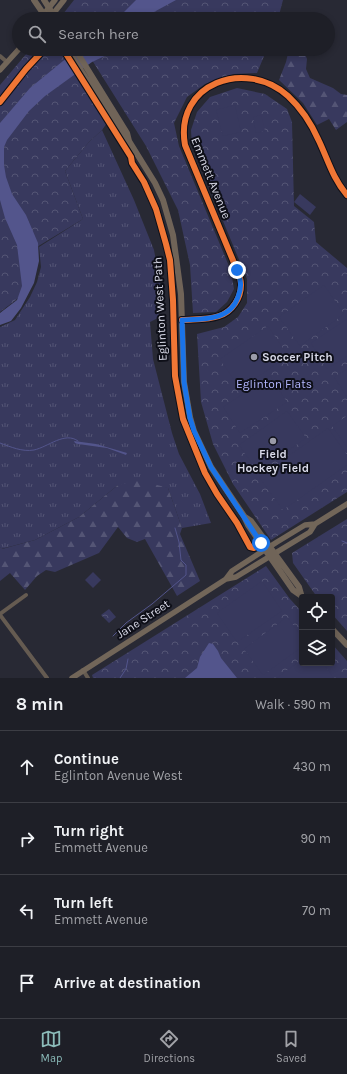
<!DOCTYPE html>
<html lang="en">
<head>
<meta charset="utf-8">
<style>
  body { margin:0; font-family:Karla,sans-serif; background:#2b2c33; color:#f1f3f6 }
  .controls { position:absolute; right:12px; bottom:12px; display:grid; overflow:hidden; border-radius:4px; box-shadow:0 2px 6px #0003 }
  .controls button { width:36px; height:36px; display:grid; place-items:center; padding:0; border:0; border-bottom:1px solid #3c3d44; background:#1e1f27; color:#f1f3f6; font:20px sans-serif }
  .stop { position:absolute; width:12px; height:12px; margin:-9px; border:3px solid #1a73e8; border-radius:50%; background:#fff }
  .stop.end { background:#1a73e8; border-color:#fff; box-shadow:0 1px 4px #0008 }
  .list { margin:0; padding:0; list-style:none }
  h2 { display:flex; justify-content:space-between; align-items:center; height:52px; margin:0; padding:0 16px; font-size:17px }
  h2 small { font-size:13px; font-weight:400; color:#a1a2a7 }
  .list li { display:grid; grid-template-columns:26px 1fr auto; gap:12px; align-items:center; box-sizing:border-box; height:72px; padding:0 16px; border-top:1px solid #3c3d44 }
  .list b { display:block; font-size:15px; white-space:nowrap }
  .list p { margin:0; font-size:13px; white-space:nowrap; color:#a1a2a7 }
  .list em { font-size:13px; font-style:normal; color:#a1a2a7 }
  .icon { flex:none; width:22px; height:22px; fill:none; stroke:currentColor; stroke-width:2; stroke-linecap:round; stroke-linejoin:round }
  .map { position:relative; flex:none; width:347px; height:678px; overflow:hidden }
  .search { position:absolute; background:#1e1f27; box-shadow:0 2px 6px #0003; left:12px; right:12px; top:12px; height:44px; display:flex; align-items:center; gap:10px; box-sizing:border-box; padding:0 14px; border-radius:22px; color:#a1a2a7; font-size:15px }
  .sheet { height:340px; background:#1e1f27 }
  nav { display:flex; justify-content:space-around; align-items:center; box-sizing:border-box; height:56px; border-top:1px solid #3c3d44; background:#1e1f27; font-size:11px; color:#a1a2a7 }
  nav a { display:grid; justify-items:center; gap:2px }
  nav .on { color:#8bbbb9 }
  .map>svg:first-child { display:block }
  .grass { fill:url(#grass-tufts) }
  .forest { fill:url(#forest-firs) }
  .park { fill:url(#park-crowns) }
  .pitch { fill:#38395e }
  .water { fill:#53558c }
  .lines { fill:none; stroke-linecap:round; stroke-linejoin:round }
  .stream { stroke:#53558c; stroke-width:1 }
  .minor { stroke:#655b51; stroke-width:4 }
  .tertiary { stroke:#655b51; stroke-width:5 }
  .secondary { stroke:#726659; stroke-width:5.5 }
  .primary { stroke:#706458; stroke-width:6 }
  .cycleway-casing { stroke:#0e0f18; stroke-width:8 }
  .cycleway { stroke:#f07635; stroke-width:6 }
  .route { stroke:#1a73e8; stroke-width:5 }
  .poi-dot { fill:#9a9ba8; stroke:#0e0f18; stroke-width:1.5 }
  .labels { text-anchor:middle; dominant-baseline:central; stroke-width:4; stroke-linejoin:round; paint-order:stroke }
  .street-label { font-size:12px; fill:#d8d9e7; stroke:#0e0f18 }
  .poi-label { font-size:12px; font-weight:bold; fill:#d8d9e7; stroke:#0e0f18; text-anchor:start }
  .park-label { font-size:12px; fill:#b3b7fe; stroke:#0e0f18 }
</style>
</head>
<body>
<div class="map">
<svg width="347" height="678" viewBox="0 0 347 678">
  <defs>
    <pattern id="grass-tufts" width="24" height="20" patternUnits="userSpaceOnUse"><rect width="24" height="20" fill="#38395e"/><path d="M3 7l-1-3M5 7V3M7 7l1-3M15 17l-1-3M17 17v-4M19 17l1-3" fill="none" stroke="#545575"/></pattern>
    <pattern id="forest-firs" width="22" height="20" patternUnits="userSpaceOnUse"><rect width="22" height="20" fill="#38395e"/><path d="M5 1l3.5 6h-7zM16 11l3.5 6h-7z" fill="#545575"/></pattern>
    <pattern id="park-crowns" width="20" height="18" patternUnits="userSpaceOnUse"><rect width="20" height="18" fill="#38395e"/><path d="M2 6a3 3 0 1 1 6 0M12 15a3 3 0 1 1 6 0" fill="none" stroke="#545575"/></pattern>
  </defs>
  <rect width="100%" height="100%" fill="#282934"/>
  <path class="grass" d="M102 130 134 200 154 250 162 294 158 318 150 322 153 359 172 433 179 454 200 494 211 523 182 528 168 488 118 485 79 517 35 540 1 549 0 547V327L15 320 30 297 37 282 41 267 39 247 83 219 65 171 89 142Z"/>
  <path class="forest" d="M289 49H303L307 59 306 69 310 78 333 88 341 94 347 95V122L336 130 329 119 317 125 303 103 279 80 286 62Z
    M139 480 168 488 182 528 180 534 200 581 177 596 145 539 137 542 127 538 118 527 99 553 55 572 46 570 37 576 25 590 10 573 0 581V547L2 549 35 540 79 517 118 485Z"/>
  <path class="park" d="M74 0H283L278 19H66L63 14Z
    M34 49H60L107 123 102 130 89 142 65 171 83 219 22 256C23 270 27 289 16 300 11 304 5 308 0 312V85L27 53Z
    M85 49H267L257 73 234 74 205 84 187 97 174 123 179 146 231 271 234 289 227 302 216 312 193 313 190 265 178 210 146 146Z
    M237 88 265 94 287 109 292 122 294 206 314 222 316 242 347 268V492L271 540 233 484 213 444 201 402 197 334 224 327 238 317 247 303V279L192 146 191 130 197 112 210 97Z
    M347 519V631L332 614V597H317L293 563 292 553Z
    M266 566 290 599 302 612V663H332V644L347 661V678H93L92 675Z
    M109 609 116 617 109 623 101 615Z"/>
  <path class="pitch" d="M235 105 241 132 223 136 216 110Z
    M261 115 265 131 256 133 253 117Z
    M300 194 316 207 310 215 294 202Z
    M324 285 344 314 300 346 279 317Z
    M347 319V356L327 369 311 343Z
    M268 326 288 356 240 389 220 359Z
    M347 369V397L334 377Z
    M270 376 287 402 240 433 223 407Z
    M287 411 306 438 258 472 239 445Z
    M347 416V447L332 426Z
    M328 428 347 455V465L283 510 259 477Z
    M93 572 101 580 93 588 85 580Z
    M262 581 282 611 237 642 217 613Z
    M287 617 302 637V647L263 675 244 649Z
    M302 659V663H323L333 677 332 678H277Z"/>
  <path class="water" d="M136 0H176L154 12 145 19H117Z
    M81 49H113L107 55 92 62 45 96 29 111 7 140 4 147V165L6 177 12 194 26 215 38 243 39 261 34 283 21 308 11 321 0 325V313L17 300 22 286 17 245 5 218 0 200V123L30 88 63 61Z
    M74 441 96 444 127 453 126 455 107 448 78 444 75 443Z
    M209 643 213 644 218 651 221 658 237 678H185L197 668 200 657Z"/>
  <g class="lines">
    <path class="stream" d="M0 443C11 447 22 452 34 450 48 447 65 431 78 441
      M342 541 347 543
      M113 636 126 623 152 604 186 575V565L181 560 179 542 175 528
      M120 678 126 669 128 659"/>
    <path class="minor" d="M0 56 7 62
      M0 614 26 595
      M0 615 47 678
      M83 670 88 678"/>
    <path class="tertiary" d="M182 320C194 319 208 320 219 316 232 312 241 298 241 285 241 280 239 274 237 270L185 145C174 83 246 58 288 96 301 108 312 125 319 141 328 160 333 179 347 195"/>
    <path class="secondary" d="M40 19 55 0
      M49 19 64 0
      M0 70 19 49
      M226 579 236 577 310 532 315 524 347 504
      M72 678 226 579 232 571 277 542 305 525 315 524"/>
    <path class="primary" d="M34 0 47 19
      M44 0 56 19
      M67 49 124 137 129 141
      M75 49 127 133 129 141 155 183 163 200 173 235 181 294 184 382 190 417 194 431 211 467 244 516 248 525 293 590 303 597
      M245 517 251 521 299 587 301 594
      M332 629 347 645"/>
    <defs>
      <path id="cycleway" d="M63 49 131 157 132 163 144 182 156 209 166 244 170 260 173 300 175 376 183 419 205 473 217 494 237 523 250 547 254 548 256 546
        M0 102 26 69 39 55 43 49
        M182 320C194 319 208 320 219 316 232 312 241 298 241 285 241 280 239 274 237 270L185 145C174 83 246 58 288 96 301 108 312 125 319 141 328 160 333 179 347 195"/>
    </defs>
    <use href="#cycleway" class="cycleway-casing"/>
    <use href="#cycleway" class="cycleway"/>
  </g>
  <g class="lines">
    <path class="route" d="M237 270C241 280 242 287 238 297 230 321 203 319 182 320L184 382 190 418 194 431 211 467 261 543"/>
  </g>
  <g class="poi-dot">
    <circle cx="254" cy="357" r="4"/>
    <circle cx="273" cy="441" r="4"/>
  </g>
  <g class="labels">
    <g class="street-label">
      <text transform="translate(211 178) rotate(68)">Emmett Avenue</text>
      <text transform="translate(160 309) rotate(-93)">Eglinton West Path</text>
      <text transform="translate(143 619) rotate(-33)">Jane Street</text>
    </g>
    <g class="poi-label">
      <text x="262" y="357">Soccer Pitch</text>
      <text x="273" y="454" text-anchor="middle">Field<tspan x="273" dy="14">Hockey Field</tspan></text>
    </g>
    <g class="park-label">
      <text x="274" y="384">Eglinton Flats</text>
    </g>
  </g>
</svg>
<div class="controls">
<button><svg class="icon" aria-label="locate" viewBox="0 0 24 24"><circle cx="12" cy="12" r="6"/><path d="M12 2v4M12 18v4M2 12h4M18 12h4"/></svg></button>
<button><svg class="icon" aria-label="layers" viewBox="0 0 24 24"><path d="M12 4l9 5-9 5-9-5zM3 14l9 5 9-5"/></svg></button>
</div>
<div class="stop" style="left:261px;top:543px"></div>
<div class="stop end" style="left:237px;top:270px"></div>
<div class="search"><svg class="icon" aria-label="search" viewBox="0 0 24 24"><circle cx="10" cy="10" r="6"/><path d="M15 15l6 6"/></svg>Search here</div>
</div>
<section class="sheet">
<h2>8 min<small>Walk · 590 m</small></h2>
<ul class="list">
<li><svg class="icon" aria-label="ahead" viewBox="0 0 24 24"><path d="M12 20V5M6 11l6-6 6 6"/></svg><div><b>Continue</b><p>Eglinton Avenue West</p></div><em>430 m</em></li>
<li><svg class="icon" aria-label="right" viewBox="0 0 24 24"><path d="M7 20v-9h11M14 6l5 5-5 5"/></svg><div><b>Turn right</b><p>Emmett Avenue</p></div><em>90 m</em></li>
<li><svg class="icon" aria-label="left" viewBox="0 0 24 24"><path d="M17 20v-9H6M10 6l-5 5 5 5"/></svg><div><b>Turn left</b><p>Emmett Avenue</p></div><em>70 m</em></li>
<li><svg class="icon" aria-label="arrive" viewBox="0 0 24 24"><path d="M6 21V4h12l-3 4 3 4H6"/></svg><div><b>Arrive at destination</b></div></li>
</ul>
</section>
<nav>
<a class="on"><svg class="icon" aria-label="map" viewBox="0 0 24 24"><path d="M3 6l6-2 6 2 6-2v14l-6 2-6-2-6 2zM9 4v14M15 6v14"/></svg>Map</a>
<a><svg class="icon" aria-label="directions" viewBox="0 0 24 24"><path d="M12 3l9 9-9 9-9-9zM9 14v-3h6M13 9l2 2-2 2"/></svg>Directions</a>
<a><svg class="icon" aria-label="saved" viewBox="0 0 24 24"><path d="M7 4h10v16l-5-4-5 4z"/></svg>Saved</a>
</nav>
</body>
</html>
